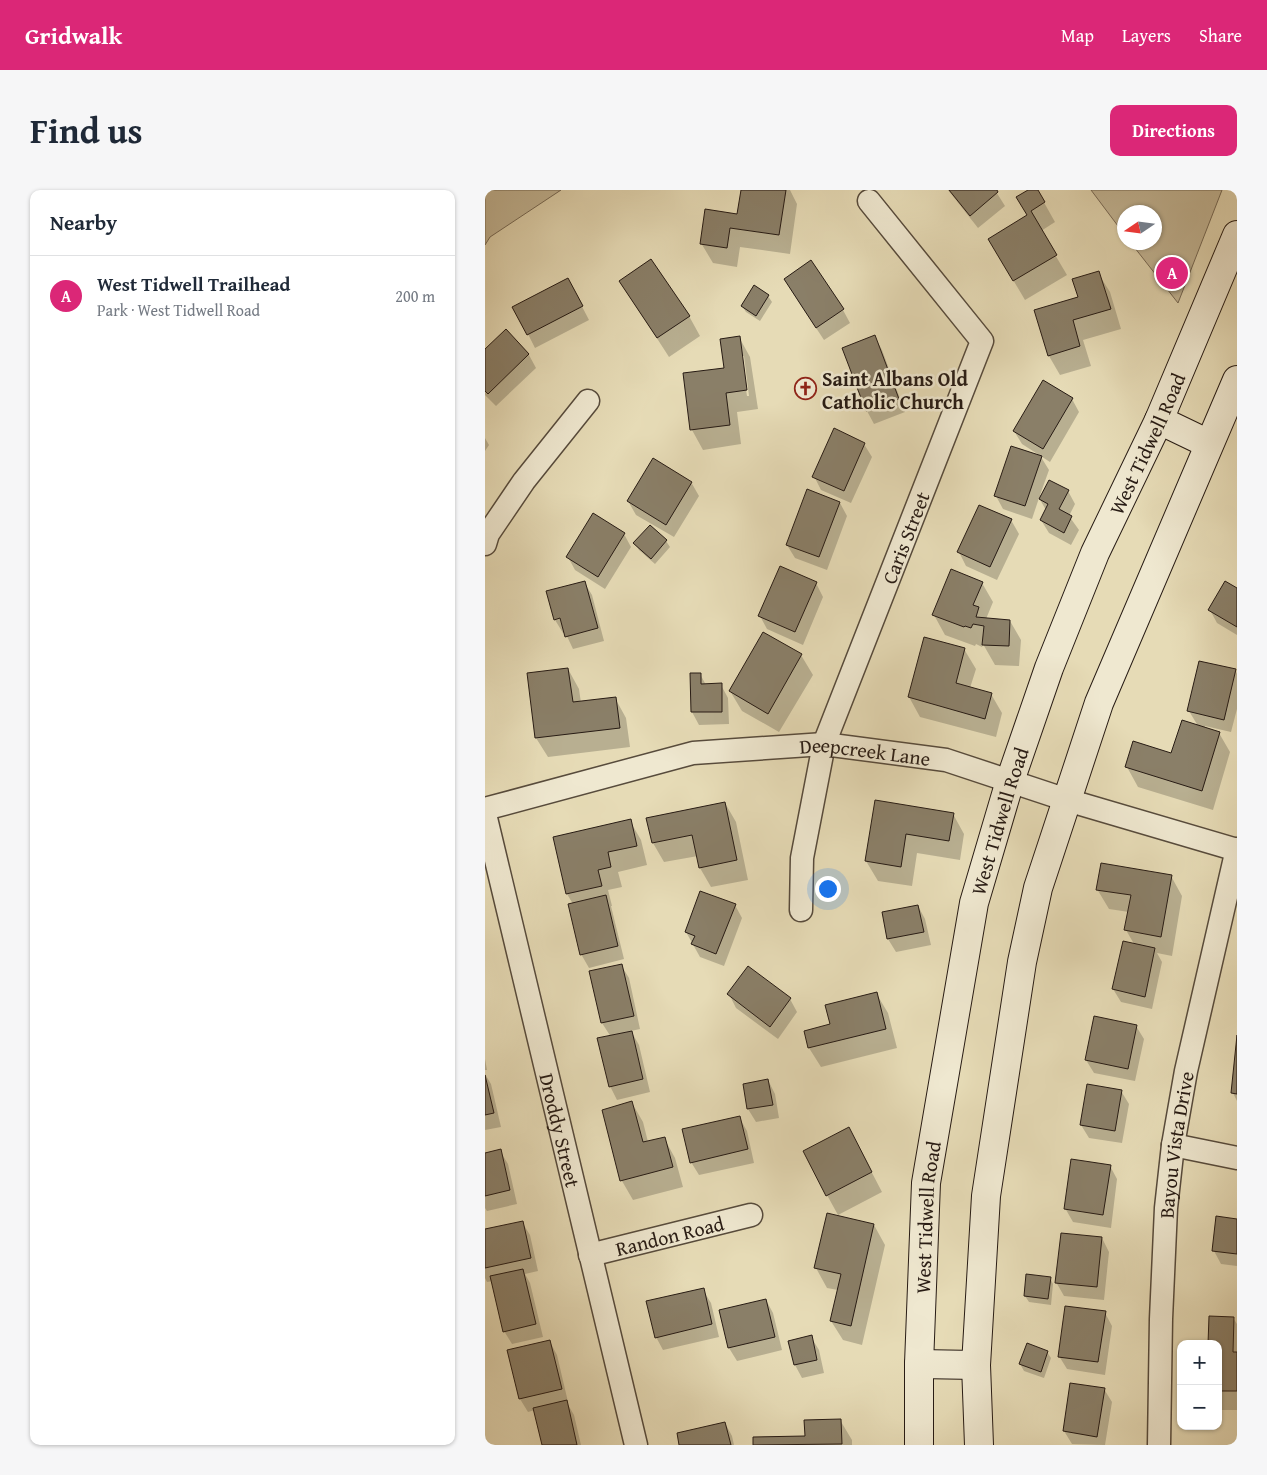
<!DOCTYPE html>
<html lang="en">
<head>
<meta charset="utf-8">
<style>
  body { margin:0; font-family:"Gentium Book Plus",serif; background:#f6f6f7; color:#1f2937 }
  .controls { position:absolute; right:15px; bottom:15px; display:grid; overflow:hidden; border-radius:10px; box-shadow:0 1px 4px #0004 }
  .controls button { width:45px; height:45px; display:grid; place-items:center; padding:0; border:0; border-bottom:1px solid #e0e1e3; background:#fff; color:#1f2937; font:25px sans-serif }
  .compass { position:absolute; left:632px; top:15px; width:45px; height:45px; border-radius:50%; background:#fff; box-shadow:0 1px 4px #0004; rotate:257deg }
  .you { position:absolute; left:342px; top:698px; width:18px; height:18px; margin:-12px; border:4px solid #fff; border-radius:50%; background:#1a73e8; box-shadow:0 0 0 8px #1a73e833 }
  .badge { display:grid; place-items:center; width:32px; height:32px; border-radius:50%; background:#db2777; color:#fff; font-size:16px; font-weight:700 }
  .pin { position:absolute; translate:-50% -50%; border:2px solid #fff; box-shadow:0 1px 5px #0006 }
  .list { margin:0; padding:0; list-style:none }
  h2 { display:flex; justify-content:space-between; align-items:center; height:65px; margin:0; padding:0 20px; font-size:21px }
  h2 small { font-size:16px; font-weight:400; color:#747a83 }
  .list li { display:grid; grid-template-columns:32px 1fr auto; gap:15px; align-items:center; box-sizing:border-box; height:80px; padding:0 20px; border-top:1px solid #e0e1e3 }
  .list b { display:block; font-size:19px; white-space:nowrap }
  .list p { margin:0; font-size:16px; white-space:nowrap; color:#747a83 }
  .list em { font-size:16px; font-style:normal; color:#747a83 }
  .map { position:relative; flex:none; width:752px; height:1255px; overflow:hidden; border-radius:10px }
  header { display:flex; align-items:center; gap:30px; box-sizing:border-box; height:70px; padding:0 25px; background:#db2777; color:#fff }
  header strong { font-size:24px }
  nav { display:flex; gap:28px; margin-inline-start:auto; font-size:18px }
  .intro { display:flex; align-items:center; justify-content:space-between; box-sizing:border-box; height:120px; padding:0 30px }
  h1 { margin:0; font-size:35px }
  .button { padding:12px 22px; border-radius:10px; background:#db2777; color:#fff; font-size:18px; font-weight:700 }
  main { display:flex; gap:30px; padding:0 30px }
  aside { flex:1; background:#fff; border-radius:10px; box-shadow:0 1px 4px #0004 }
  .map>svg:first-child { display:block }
  .green { fill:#c6ba9a; stroke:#766a57 }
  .shadow { fill:#0003; fill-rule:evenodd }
  .building { fill:#8a7f68; stroke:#271b14 }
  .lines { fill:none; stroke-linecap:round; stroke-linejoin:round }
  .minor-casing { stroke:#574b3c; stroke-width:25 }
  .secondary-casing { stroke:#271b14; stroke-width:30 }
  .minor { stroke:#efe8d0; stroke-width:22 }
  .secondary { stroke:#efe8d0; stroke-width:28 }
  .labels { text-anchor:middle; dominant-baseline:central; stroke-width:5; stroke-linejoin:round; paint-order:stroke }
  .poi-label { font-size:20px; font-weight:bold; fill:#271b14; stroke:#efe8d0; text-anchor:start }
  .street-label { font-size:20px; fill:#271b14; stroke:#efe8d0 }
</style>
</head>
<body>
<header>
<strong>Gridwalk</strong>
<nav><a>Map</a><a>Layers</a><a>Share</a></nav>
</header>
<div class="intro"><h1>Find us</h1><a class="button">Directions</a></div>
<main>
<aside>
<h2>Nearby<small></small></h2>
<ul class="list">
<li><span class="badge">A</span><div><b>West Tidwell Trailhead</b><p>Park · West Tidwell Road</p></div><em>200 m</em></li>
</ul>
</aside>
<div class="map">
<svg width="752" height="1255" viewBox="0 0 752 1255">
  <rect width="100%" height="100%" fill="#e6dbb6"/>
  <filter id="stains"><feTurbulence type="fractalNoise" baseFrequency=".004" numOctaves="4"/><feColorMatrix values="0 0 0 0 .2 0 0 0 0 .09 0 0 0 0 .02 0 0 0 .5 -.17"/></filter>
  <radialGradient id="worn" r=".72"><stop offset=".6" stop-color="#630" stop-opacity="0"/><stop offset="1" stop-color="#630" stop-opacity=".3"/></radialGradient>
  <path class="green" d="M0 0H76L5 47 0 55Z
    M606 0H737L693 113 646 53 670 52V22H640L639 44Z"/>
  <path class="shadow" d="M257 0H305L312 14 305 64 255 57 252 77 228 73 216 53 253 25Z
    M463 0H510L520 16 493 38Z
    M546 0H552L570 32 556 41 582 85 540 110 504 49 543 26Z
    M613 83 625 102 636 139 598 150 606 176 575 185 564 166 550 121 594 107Z
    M135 91 204 126 215 146 184 167Z
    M90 103 104 130 50 158 43 144Z
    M308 103 358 120 365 133 339 150Z
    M283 106 287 112 275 131 261 122 257 116Z
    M21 141 44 165 51 178 11 216 0 205V161Z
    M254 147 265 167 273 219 252 222 256 254 218 260 207 240 199 184 240 179ZM256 166H259L264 206H262Z
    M390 147 397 160 420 222 389 234 382 221 359 159Z
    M587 209 594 222 565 272 537 254 529 241Z
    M0 248 4 255 0 261Z
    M379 254 387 267 366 313 336 300 329 286Z
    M556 267 564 280 555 305 583 301 590 314 584 326 594 340 586 355 564 343 556 330 561 320 554 308 547 329 518 319 511 306Z
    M206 292 214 306 189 347 151 325 143 311Z
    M355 313 362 326 342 380 310 368 302 355Z
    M526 330 534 344 512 390 481 376 474 362Z
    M139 344 146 357 120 399 90 380 83 367Z
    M181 351 185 357 170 374 154 360 150 353Z
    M99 392 107 405 119 451 88 459 80 442 78 443 70 430Z
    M331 393 338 407 318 455 282 439 275 426Z
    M497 393 508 412 501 429 525 431 536 450 534 476 510 475 498 454 497 457 491 454 490 456 460 445 449 425Z
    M752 399V445L732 433 725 420Z
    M479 459 491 479 485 498 506 504 517 523 511 547 435 527 424 507Z
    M316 465 328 485 294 542 257 521 245 501Z
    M83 479 94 499 96 513 130 508 141 528 145 557 63 567 51 548Z
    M750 480 752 484V519L746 542 720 536V538L734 543 745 562 728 620 653 597 642 577 687 565 713 536 704 521Z
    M215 484 221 495H236L243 508 244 534 214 535 207 522Z
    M391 612 468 624 479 644 475 670 432 663 427 696 393 691 381 671Z
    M240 613 251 632 263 690 226 697 215 678 213 666 179 672 168 653 163 629Z
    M145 631 156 650 162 675 133 682 137 697 123 700 127 716H126L139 769 104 778 96 764 88 714 82 704 69 648Z
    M686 686 697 706 687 766 672 763 677 772 667 819 636 812 628 799 649 754 641 740 644 722 624 719 612 699Z
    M250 715 257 728 239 776 215 767 201 742Z
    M433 716 440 729 446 755 411 762 403 749 398 723Z
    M136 775 144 788 155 839 146 841 154 855 165 902 132 910 125 896 126 847 117 833Z
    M391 803 403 823 412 858 336 877 324 858 320 841 346 835Z
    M244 804 305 809 312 822 293 849 251 818Z
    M651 836 659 849 650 891 609 883 601 870Z
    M752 858V911L748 903Z
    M0 869 2 880H0Z
    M0 884 6 894 16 937 0 940Z
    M283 890 290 904 294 928 271 932 263 919 259 895Z
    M636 901 644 914 637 953 604 948 596 935Z
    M147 913 158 932 163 952 179 948 190 968 198 997 148 1010 137 991 118 920Z
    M254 927 262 941 269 973 214 985 206 972Z
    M374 958 397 1002 353 1025 342 1005Z
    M15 961 23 974 32 1014 2 1021 0 1018V964Z
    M625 976 632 989 626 1038 588 1032 580 1018Z
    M752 1030V1076L736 1074 729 1061Z
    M37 1032 45 1045 53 1081 40 1084 45 1093 58 1147 27 1154 19 1141 8 1091 2 1092 0 1088V1041Z
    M389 1035 400 1055 377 1155 358 1150 346 1131 353 1100 342 1098 331 1078Z
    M617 1048 624 1062 619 1110 579 1106 571 1092Z
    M565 1088 568 1094 566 1115 544 1112 540 1106Z
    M218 1100 226 1113 234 1147 178 1160 171 1147Z
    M281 1110 288 1123 297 1160 252 1171 244 1158Z
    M620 1123 627 1136 620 1185 582 1179 574 1166Z
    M748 1128 752 1134V1220H735L733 1217V1154Z
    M326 1147 334 1160 339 1183 317 1188 310 1175 304 1152Z
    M65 1152 72 1165 83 1212 82 1213 89 1225 96 1255H58L50 1220 43 1222 35 1209Z
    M562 1162 566 1168 559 1188 539 1181 535 1174Z
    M619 1199 627 1212 620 1255 587 1254 579 1241Z
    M355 1230 367 1250V1255H269V1248L321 1247Z
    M240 1233 247 1246 249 1255H196Z"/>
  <path class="building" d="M256 0H301L294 45 245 38 242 58 215 54 220 19 252 24Z
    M464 0H512L513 2 485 26Z
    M543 0H553L560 12 546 21 572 65 528 91 503 49 542 25 531 7Z
    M166 69 205 126 172 148 134 91Z
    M326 70 359 119 331 138 299 89Z
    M614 81 626 119 588 130 595 156 563 166 549 120 593 107 587 89Z
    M83 88 98 116 42 145 27 117Z
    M269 95 284 105 271 126 256 116Z
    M21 139 44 164 3 204 0 201V159Z
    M390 145 414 209 381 221 357 158Z
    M255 146 262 200 241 203 245 235 205 240 198 183 239 178 235 149Z
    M558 190 588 208 558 259 528 241Z
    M349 238 380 253 359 301 327 287Z
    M526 256 557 266 540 316 509 306Z
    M168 268 207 292 181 335 142 311Z
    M564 290 584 300 574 319 587 326 579 343 555 330 563 314 554 309Z
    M322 299 355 312 334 367 301 355Z
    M494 315 527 329 505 377 472 362Z
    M108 323 140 343 113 387 81 367Z
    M165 335 182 350 166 369 148 353Z
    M295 376 332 392 310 442 273 426Z
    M466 379 498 392 488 415 494 417 491 427 525 430 524 456 497 455 499 436 488 434 486 438 480 436 479 437 447 425Z
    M100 391 113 438 80 447 75 428 69 430 61 401Z
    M740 391 752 398V437L723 420Z
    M278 442 317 464 283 524 244 501Z
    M439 447 480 458 471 493 507 503 500 529 423 507Z
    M714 471 751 479 739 530 702 521Z
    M83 478 88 512 131 507 135 538 50 548 42 483Z
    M205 483H216V494L237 493V522H206Z
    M697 530 735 542 717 601 640 577 648 551 686 563Z
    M390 610 469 623 464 651 421 644 416 677 380 671Z
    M240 612 252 670 214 678 207 645 167 653 161 628Z
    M146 629 152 656 123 662 126 677 113 680 117 696 81 704 68 647Z
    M616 673 687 685 676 747 639 740 646 705 611 700Z
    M215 701 251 714 231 764 206 754 210 746 200 742Z
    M121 705 133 756 95 765 83 714Z
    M433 715 439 742 402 749 397 722Z
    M638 751 670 758 660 807 627 799Z
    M137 774 149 826 116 833 104 781Z
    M263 776 306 808 285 837 242 804Z
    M392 802 401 839 323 858 319 841 345 834 340 815Z
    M609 826 652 835 643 879 600 870Z
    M147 841 158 889 124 897 112 848Z
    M752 845V904L746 903Z
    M0 885 9 923 0 925Z
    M283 889 288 915 262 919 258 894Z
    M602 894 637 900 630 941 595 935Z
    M147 911 158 952 180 947 188 977 135 991 117 920Z
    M255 926 263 959 205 973 197 939Z
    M364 937 387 982 341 1006 318 961Z
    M16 959 25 1000 0 1006V963Z
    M586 969 626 975 618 1025 579 1019Z
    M342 1023 389 1034 366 1136 345 1131 356 1084 329 1078Z
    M731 1026 752 1029V1064L727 1061Z
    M38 1031 46 1068 0 1078V1039Z
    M576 1043 617 1047 612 1097 570 1093Z
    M38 1079 51 1134 18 1142 5 1086Z
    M541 1084 566 1087 563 1109 539 1106Z
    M219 1098 227 1134 170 1148 161 1111Z
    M281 1109 290 1147 243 1158 234 1120Z
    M580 1116 621 1121 613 1172 573 1167Z
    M724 1126 749 1127 748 1162H752V1201H733V1154H723Z
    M327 1145 332 1170 309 1175 303 1151Z
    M65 1150 77 1199 34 1209 22 1160Z
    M542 1153 563 1161 556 1182 534 1174Z
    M585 1193 620 1198 612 1247 578 1241Z
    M82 1210 92 1255H57L48 1218Z
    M356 1229 357 1254 268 1255V1247L320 1246 319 1230Z
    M240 1232 246 1255H194L192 1243Z"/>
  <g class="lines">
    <defs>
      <g id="minor">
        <path d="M0 354 3 344 39 291 103 211"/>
        <path id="s1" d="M0 619 208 563 339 554 461 570 582 610 752 660"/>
        <path id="s2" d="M0 624 151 1255"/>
        <path id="s3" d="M316 720 317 668 339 554 497 151 384 11"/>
        <path d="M688 955 752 968"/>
        <path id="s4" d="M105 1065 266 1025"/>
        <path id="s5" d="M674 1255 676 1129 681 1018 688 955 701 881 752 659"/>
      </g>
      <g id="secondary">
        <path d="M674 230 724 254"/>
        <path d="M434 1174 491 1175"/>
        <path id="s6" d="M434 1255V1174L441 993 489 713 525 591 564 478 610 363 674 230 752 45"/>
        <path d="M494 1255 491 1175 501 1006 537 772 553 698 614 513 752 190"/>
      </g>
    </defs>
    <use href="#minor" class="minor-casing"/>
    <use href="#secondary" class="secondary-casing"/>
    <use href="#minor" class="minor"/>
    <use href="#secondary" class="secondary"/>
  </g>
  <defs>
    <symbol id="church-ring" viewBox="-11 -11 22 22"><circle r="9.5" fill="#efe8d0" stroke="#8f2418" stroke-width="1.5"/><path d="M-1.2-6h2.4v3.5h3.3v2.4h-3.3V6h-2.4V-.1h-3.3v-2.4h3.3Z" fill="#8f2418"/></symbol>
  </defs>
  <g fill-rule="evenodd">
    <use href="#church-ring" x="308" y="186" width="25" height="25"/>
  </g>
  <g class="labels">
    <g class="poi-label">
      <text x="337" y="188">Saint Albans Old<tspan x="337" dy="23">Catholic Church</tspan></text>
    </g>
    <g class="street-label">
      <text stroke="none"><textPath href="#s6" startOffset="1038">West Tidwell Road</textPath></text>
      <text stroke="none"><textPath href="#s3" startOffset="390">Caris Street</textPath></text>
      <text stroke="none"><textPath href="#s1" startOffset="388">Deepcreek Lane</textPath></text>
      <text stroke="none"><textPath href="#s6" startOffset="632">West Tidwell Road</textPath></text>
      <text stroke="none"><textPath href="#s2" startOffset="325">Droddy Street</textPath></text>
      <text stroke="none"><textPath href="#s5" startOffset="301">Bayou Vista Drive</textPath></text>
      <text stroke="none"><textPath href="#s6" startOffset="228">West Tidwell Road</textPath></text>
      <text stroke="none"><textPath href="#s4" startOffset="82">Randon Road</textPath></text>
    </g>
  </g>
  <rect width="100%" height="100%" filter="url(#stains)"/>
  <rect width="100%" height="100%" fill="url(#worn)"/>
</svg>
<div class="controls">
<button>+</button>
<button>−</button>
</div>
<svg class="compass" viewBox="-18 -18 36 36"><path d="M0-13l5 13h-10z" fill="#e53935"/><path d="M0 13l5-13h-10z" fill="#747a83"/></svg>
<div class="you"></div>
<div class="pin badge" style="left:687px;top:83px">A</div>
</div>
</main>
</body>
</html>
